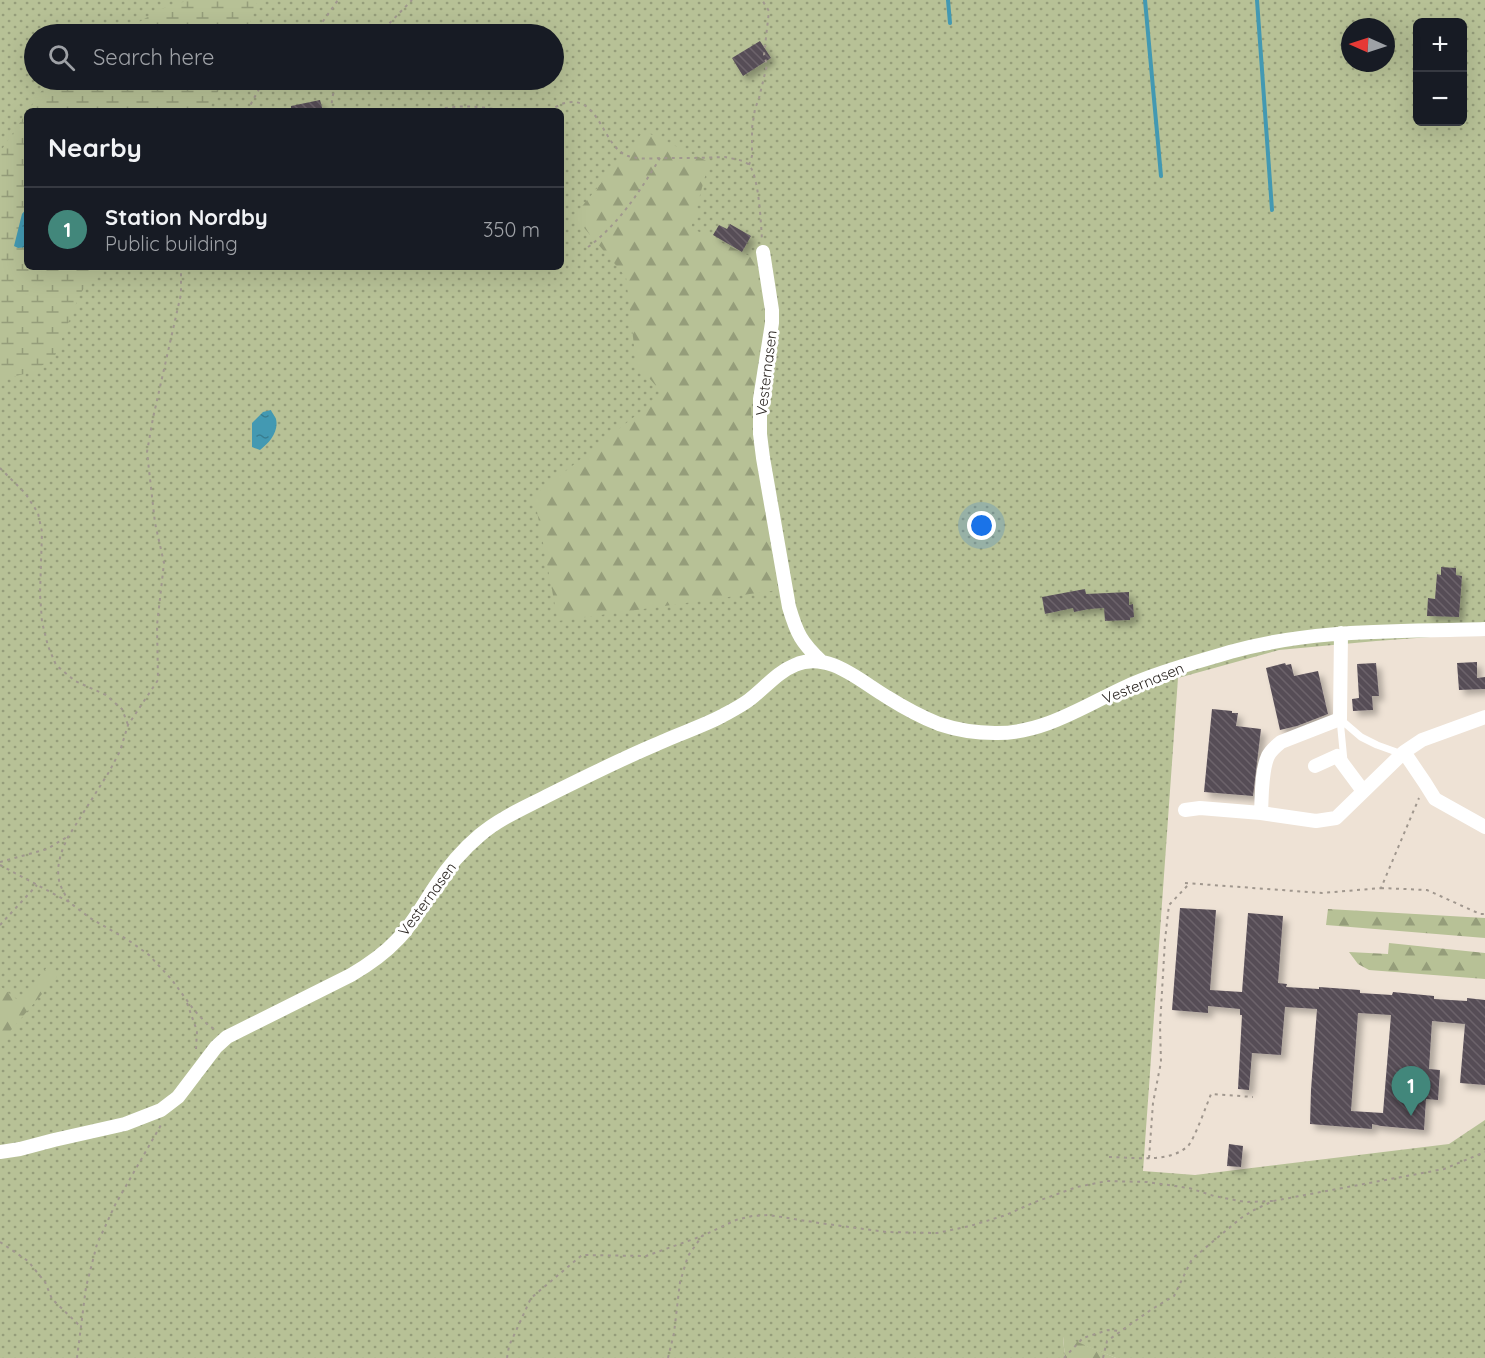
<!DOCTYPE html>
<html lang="en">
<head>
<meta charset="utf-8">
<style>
  body { margin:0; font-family:Quicksand,sans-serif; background:#20242c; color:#f1f3f6 }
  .controls { position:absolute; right:18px; top:18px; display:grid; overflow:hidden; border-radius:9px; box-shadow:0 6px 24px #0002 }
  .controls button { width:54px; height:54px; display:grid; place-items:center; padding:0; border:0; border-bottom:2px solid #363941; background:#171b24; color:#f1f3f6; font:30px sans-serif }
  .compass { position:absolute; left:1341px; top:18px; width:54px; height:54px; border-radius:50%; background:#171b24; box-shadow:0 6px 24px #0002; rotate:273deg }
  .you { position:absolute; left:982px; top:526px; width:21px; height:21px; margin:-15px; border:4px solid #fff; border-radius:50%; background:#1a73e8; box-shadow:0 0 0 9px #1a73e833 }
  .badge { display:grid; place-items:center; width:39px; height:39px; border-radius:50%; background:#42877b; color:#fff; font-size:20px; font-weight:700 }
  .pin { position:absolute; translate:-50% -50px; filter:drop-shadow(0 2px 3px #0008) }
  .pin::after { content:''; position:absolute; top:32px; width:21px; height:18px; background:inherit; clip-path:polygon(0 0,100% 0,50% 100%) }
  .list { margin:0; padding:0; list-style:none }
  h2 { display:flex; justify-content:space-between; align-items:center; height:78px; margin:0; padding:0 24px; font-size:26px }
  h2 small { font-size:20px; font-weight:400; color:#9ea1a6 }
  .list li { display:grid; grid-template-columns:39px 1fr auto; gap:18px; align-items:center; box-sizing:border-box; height:84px; padding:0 24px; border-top:2px solid #363941 }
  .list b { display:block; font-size:22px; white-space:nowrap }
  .list p { margin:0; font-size:20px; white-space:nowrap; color:#9ea1a6 }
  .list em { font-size:20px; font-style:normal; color:#9ea1a6 }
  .icon { flex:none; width:33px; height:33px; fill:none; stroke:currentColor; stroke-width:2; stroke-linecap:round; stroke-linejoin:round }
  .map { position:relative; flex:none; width:1485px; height:1358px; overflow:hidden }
  .search { position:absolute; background:#171b24; box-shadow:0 6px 24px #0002; left:24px; top:24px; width:540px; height:66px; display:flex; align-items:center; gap:15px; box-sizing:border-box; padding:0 21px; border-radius:33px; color:#9ea1a6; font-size:22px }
  .panel { position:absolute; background:#171b24; box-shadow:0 6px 24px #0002; left:24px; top:108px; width:540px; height:162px; border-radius:9px }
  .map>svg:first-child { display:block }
  .grass { fill:url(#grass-dots); fill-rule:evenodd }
  .forest { fill:url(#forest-firs) }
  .wetland { fill:url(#wetland-marsh) }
  .water { fill:url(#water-ripples) }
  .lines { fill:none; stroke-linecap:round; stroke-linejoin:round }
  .stream { stroke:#4399b2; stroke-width:4 }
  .building { fill:url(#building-back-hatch); fill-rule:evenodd; filter:url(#shadow) }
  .path { stroke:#a0978e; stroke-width:2; stroke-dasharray:3 4.5; stroke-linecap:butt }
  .lane { stroke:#fff; stroke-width:7 }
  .street { stroke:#fff; stroke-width:14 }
  .labels { text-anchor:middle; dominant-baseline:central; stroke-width:6; stroke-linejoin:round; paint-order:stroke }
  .street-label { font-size:15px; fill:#2c2723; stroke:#fff }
</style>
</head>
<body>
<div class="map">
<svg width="1485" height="1358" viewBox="0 0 1485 1358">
  <defs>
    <pattern id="grass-dots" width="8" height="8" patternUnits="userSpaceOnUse" patternTransform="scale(1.5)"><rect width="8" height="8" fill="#b7c196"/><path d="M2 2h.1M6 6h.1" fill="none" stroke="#959d7a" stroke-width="1.8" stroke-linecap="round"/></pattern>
    <pattern id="forest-firs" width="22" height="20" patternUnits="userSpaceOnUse" patternTransform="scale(1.5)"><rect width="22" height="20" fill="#b7c196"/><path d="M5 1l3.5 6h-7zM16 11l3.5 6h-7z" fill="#959d7a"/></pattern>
    <pattern id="wetland-marsh" width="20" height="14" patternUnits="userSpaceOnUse" patternTransform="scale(1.5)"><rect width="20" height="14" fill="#b7c196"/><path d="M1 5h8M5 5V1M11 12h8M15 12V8" fill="none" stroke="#959d7a"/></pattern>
    <pattern id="water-ripples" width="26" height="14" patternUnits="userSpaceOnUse" patternTransform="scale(1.5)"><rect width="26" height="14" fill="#4399b2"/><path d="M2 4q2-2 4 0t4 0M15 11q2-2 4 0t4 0" fill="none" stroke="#387d90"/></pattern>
    <pattern id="building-back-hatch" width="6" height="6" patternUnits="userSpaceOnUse" patternTransform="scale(1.5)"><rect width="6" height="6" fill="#574d57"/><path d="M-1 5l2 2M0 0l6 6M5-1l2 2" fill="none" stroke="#6c646b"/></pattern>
    <filter id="shadow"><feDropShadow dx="5" dy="5" stdDeviation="3" flood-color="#0004"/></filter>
  </defs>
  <rect width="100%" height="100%" fill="#eee2d5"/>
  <path class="grass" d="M0 0H1485V633L1376 641 1279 650 1178 678 1143 1171 1195 1175 1449 1144 1485 1120V1358H1116L1063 1337 1065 1358H0ZM1418 22H1462V122H1418ZM1350 27H1386V63H1350ZM34 34H554V80H34ZM27 111H561V267H27Z"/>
  <path class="forest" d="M644 131 709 162 691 228 756 259 764 321 751 408 753 440 778 590 558 621 534 496 663 394 636 363 626 277 574 216Z
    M1328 909 1485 918V938L1326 925Z
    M1389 943 1485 953V979L1369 970 1358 964 1349 952 1388 954Z
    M48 966 59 974 0 1043V986L19 1001Z
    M1063 1336 1116 1358H1065Z"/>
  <path class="wetland" d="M189 0H258L246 34H119L161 9Z
    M49 80H224L208 111H28Z
    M27 112V208L22 214 18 247H27V267H100L80 294 54 358 32 372 0 380V152Z"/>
  <path class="water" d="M27 208V247L18 248 14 246 22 214Z
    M271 410C271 411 276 418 276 419 279 432 269 443 260 450L252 447V423L263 412Z"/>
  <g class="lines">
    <path class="stream" d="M948 0 950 23
      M1145 0 1161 176
      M1257 0 1272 210"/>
  </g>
  <path class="building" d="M760 41 771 58 743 76 732 58Z
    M320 100 323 111H291V106Z
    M730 224 751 236 742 252 713 235 719 225 727 229Z
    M1441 567 1456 568V575L1462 576 1459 617 1427 616 1428 598 1435 599 1437 574 1441 575Z
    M1085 589 1086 594 1129 592V605L1133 604 1134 617 1130 618V620L1105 621 1104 608 1089 609 1074 612 1073 608 1045 614 1042 597Z
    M1477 662V678L1485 677V689L1459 690 1457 663Z
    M1285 663 1286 665 1291 664 1294 676 1318 671 1328 714 1297 726 1280 730 1266 668Z
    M1376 663 1379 696H1372L1373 710 1353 711 1352 699 1359 698 1357 664Z
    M1212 709 1232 711V713H1238L1236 726 1261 729 1253 796 1204 792Z
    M1180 908 1216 910 1210 990 1242 992 1248 913 1283 916 1278 983 1287 984 1286 987 1319 989V987L1360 990V993L1392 995 1393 992 1434 996V999L1467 1001V998L1485 1000V1085L1460 1083 1465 1024 1432 1021 1429 1069 1440 1070 1438 1100 1426 1099 1424 1130 1381 1126 1372 1124V1129L1310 1124 1311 1090 1317 1009 1285 1007 1281 1055 1252 1053 1249 1090 1238 1089 1242 1015H1240V1009L1208 1006V1013L1172 1010ZM1358 1013 1391 1015 1383 1113 1351 1111Z
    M1229 1144 1243 1146 1241 1167 1227 1166Z"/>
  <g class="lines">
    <path class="path" d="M314 34 338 0
      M379 34 412 0
      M247 111 264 80
      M332 111C331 97 333 90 342 80
      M430 111C460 104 476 106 506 111
      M549 111C554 108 560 104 565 103 600 94 602 147 628 156 640 160 653 158 665 158 685 158 705 158 725 157 732 159 742 159 748 164 759 173 761 225 762 240
      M749 165 752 156V128L755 109 759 98 767 65 764 55 769 11 762 0
      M588 247C619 224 640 191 660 158
      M0 468 25 493 38 513 42 532 40 594 42 622 48 646 56 665 75 681 106 695 122 709 128 725
      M0 862 47 849 67 837
      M0 865 69 902 90 918 128 940 149 955 172 980 194 1010 208 1025 214 1029
      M1185 883 1322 893 1381 888 1419 798
      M1381 888 1427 890 1480 914H1485
      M69 902C66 896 62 890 60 884 55 868 61 851 68 837L109 772 120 751 128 725 158 680 157 625 164 563 155 523 147 452 153 418 181 294V267
      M0 925 37 885
      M187 1003 197 1031 196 1049
      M1109 1157C1133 1157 1168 1164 1188 1146 1194 1140 1207 1104 1211 1094L1253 1097
      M1149 1158 1153 1103 1161 1062 1160 1026 1165 940 1169 905 1190 883
      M0 1242 28 1261 45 1282 52 1299 80 1326
      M77 1358 86 1287 97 1244 115 1205 161 1125
      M507 1358 509 1346 531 1298 582 1255 646 1256 702 1236
      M668 1358 674 1333 680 1282 688 1256 702 1236 736 1220 752 1216 769 1215 819 1223 886 1232 937 1233 970 1226 1006 1215 1035 1202 1077 1187 1107 1181 1147 1182 1189 1188 1214 1196 1245 1202 1273 1201
      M1064 1358 1083 1338 1108 1330 1119 1331
      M1103 1358 1107 1341 1152 1309 1174 1296 1192 1259 1241 1218 1254 1210 1273 1201 1444 1169 1485 1152"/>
    <path class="lane" d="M1340 719 1361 737 1377 745 1402 754
      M1340 719 1344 761"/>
    <path class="street" d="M763 252 772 310V323L760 399V434L763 458 789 607C797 634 801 642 821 661
      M1404 752 1425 783 1435 799 1485 827
      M1315 766 1337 756 1363 791
      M1185 810 1200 808 1261 813C1262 797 1261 771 1268 756 1271 750 1276 746 1281 742L1340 719 1341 633
      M1261 813 1316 821 1336 818 1404 752 1422 740 1485 717
      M0 1152 20 1149 54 1140 125 1124 161 1110 178 1097 216 1047 227 1037 351 975C368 965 384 954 397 940 412 925 423 905 434 888 447 868 462 850 480 835 500 818 524 808 547 796 583 778 619 760 657 744 678 734 701 727 722 716 731 711 741 706 749 700 765 688 777 672 795 665 828 650 861 682 887 697 903 707 921 717 939 724 957 730 976 733 995 733 1041 734 1081 708 1121 689 1155 673 1194 663 1230 652 1315 628 1398 632 1485 629"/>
  </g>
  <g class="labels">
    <g class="street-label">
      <text transform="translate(766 373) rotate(-83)">Vesternasen</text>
      <text transform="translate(1143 683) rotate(-22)">Vesternasen</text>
      <text transform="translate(427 899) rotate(-54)">Vesternasen</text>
    </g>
  </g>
</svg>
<div class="controls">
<button>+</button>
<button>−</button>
</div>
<svg class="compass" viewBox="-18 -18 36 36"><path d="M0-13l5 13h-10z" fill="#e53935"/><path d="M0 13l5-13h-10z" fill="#9ea1a6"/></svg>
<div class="you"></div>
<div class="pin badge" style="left:1411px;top:1116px">1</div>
<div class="search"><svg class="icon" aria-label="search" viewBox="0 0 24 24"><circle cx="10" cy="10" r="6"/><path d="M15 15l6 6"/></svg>Search here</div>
<section class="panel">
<h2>Nearby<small></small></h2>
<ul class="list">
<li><span class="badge">1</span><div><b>Station Nordby</b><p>Public building</p></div><em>350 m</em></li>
</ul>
</section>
</div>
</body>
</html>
